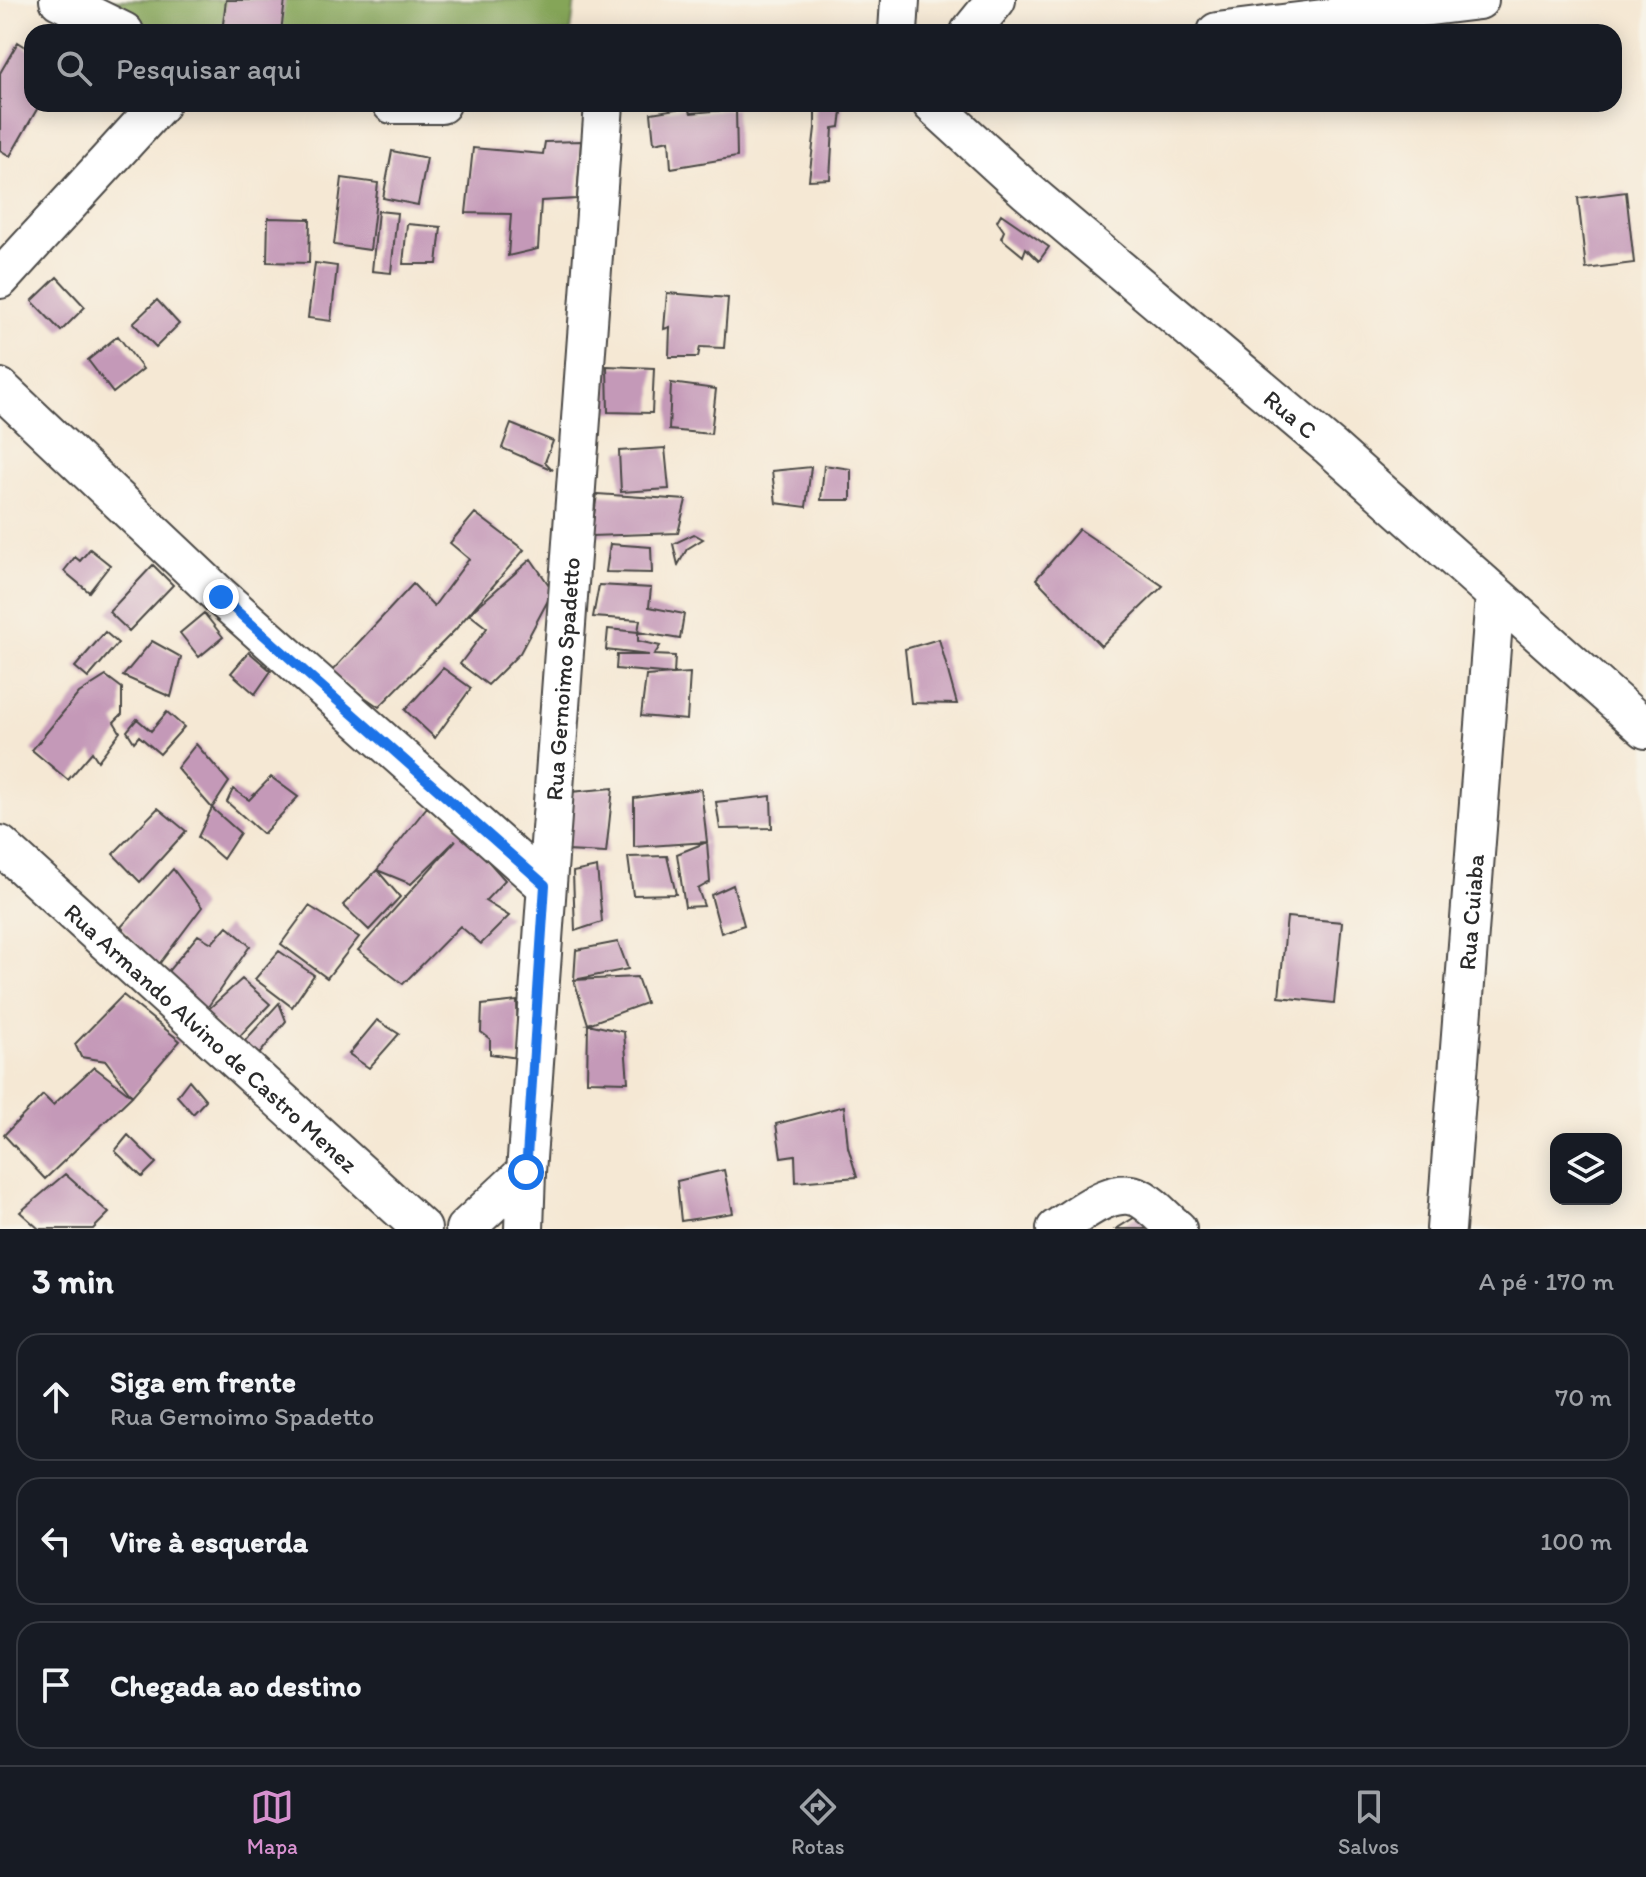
<!DOCTYPE html>
<html lang="pt">
<head>
<meta charset="utf-8">
<style>
  body { margin:0; font-family:Itim,sans-serif; background:#20242c; color:#f1f3f6 }
  .controls { position:absolute; right:24px; bottom:24px; display:grid; overflow:hidden; border-radius:16px; box-shadow:0 4px 20px #0003 }
  .controls button { width:72px; height:72px; display:grid; place-items:center; padding:0; border:0; border-bottom:2px solid #363941; background:#171b24; color:#f1f3f6; font:40px sans-serif }
  .stop { position:absolute; width:24px; height:24px; margin:-18px; border:6px solid #1a73e8; border-radius:50%; background:#fff }
  .stop.end { background:#1a73e8; border-color:#fff; box-shadow:0 2px 8px #0008 }
  .list { margin:0; padding:0; list-style:none }
  h2 { display:flex; justify-content:space-between; align-items:center; height:104px; margin:0; padding:0 32px; font-size:34px }
  h2 small { font-size:26px; font-weight:400; color:#9ea1a6 }
  .list li { display:grid; grid-template-columns:52px 1fr auto; gap:24px; align-items:center; box-sizing:border-box; height:128px; margin:0 16px 16px; padding:0 16px; border:2px solid #363941; border-radius:24px }
  .list b { display:block; font-size:30px; white-space:nowrap }
  .list p { margin:0; font-size:26px; white-space:nowrap; color:#9ea1a6 }
  .list em { font-size:26px; font-style:normal; color:#9ea1a6 }
  .icon { flex:none; width:44px; height:44px; fill:none; stroke:currentColor; stroke-width:2; stroke-linecap:round; stroke-linejoin:round }
  .map { position:relative; flex:none; width:1646px; height:1229px; overflow:hidden }
  .search { position:absolute; background:#171b24; box-shadow:0 4px 20px #0003; left:24px; right:24px; top:24px; height:88px; display:flex; align-items:center; gap:20px; box-sizing:border-box; padding:0 28px; border-radius:24px; color:#9ea1a6; font-size:30px }
  .sheet { height:536px; background:#171b24 }
  nav { display:flex; justify-content:space-around; align-items:center; box-sizing:border-box; height:112px; border-top:2px solid #363941; background:#171b24; font-size:22px; color:#9ea1a6 }
  nav a { display:grid; justify-items:center; gap:4px }
  nav .on { color:#d690ce }
  .map>svg:first-child { display:block }
  .forest { fill:#85a559; stroke:#586842; stroke-width:2 }
  .building { fill:#c499b8 }
  .lines { fill:none; stroke-linecap:round; stroke-linejoin:round }
  .minor-casing { stroke:#494744; stroke-width:42 }
  .minor { stroke:#fff; stroke-width:38 }
  .route { stroke:#1a73e8; stroke-width:10 }
  .labels { text-anchor:middle; dominant-baseline:central; stroke-width:6; stroke-linejoin:round; paint-order:stroke }
  .street-label { font-size:24px; fill:#2b2b2b; stroke:#f7f3e8 }
</style>
</head>
<body>
<div class="map">
<svg width="1646" height="1229" viewBox="0 0 1646 1229">
  <rect width="100%" height="100%" fill="#f7f3e8"/>
  <filter id="ink" filterUnits="userSpaceOnUse"><feTurbulence type="fractalNoise" baseFrequency=".0125" numOctaves="2"/><feDisplacementMap in="SourceGraphic" scale="16" xChannelSelector="R" yChannelSelector="G"/><feConvolveMatrix kernelMatrix="1 2 1 2 8 2 1 2 1" color-interpolation-filters="sRGB"/></filter>
  <filter id="wash" filterUnits="userSpaceOnUse"><feTurbulence type="fractalNoise" baseFrequency=".006" numOctaves="4" result="noise"/><feDisplacementMap in="SourceGraphic" scale="32" xChannelSelector="R" yChannelSelector="G"/><feGaussianBlur stdDeviation="1.8" result="paint"/><feColorMatrix in="noise" values="0 0 0 0 0 0 0 0 0 0 0 0 0 0 0 0 0 1.4 0 .05"/><feComposite in="paint" operator="in"/></filter>
  <g filter="url(#wash)">
    <rect width="100%" height="100%" fill="#f5e8d4"/>
    <path class="forest" d="M94 0H575L571 32H161Z"/>
    <g id="blocks">
      <path class="building" d="M226 0H285L281 32H222Z
        M18 42 32 51V104H40L10 156 0 150V73Z
        M815 104H843L840 127 833 128 830 179 809 180 815 128Z
        M688 107 691 113 736 109 737 157 671 168 669 140 654 143 651 113Z
        M581 141 577 199 541 201 538 249 508 256 511 214 466 213 473 148 543 154 545 142Z
        M392 151 427 158 418 205 383 198Z
        M342 178 378 183 370 250 334 245Z
        M1626 192 1634 263 1586 269 1578 198Z
        M378 211 397 213 391 273 372 271Z
        M1001 214 1049 247 1039 261 1026 248 1023 256 1001 238 1004 231 997 221Z
        M268 218 310 219 309 263 267 262Z
        M407 224 441 227 437 264H403Z
        M315 263 337 266 331 321 308 318Z
        M57 277 85 307 61 331 32 301Z
        M667 293 728 298 724 348 700 347 698 357H669L670 327 664 329Z
        M157 300 179 324 156 347 133 323Z
        M118 336 143 369 113 393 88 360Z
        M607 366 654 368 652 413 608 412Z
        M671 383 716 389 711 434 669 430Z
        M511 424 553 441 545 462 553 470 502 448Z
        M665 448 669 489 621 492 619 451Z
        M824 465 851 469V500H821Z
        M811 467 806 507 776 503 772 471Z
        M597 494 686 500 678 533 591 536Z
        M475 513 524 550 455 630 379 707 330 673 413 584 434 606 469 559 450 543Z
        M1079 529 1163 586 1101 646 1036 579Z
        M694 534 703 539 687 549 678 565 673 544Z
        M610 544 651 547 652 573 606 572Z
        M90 549 110 565 89 592 64 571 75 557 80 561Z
        M531 559 553 591 520 653 488 685 460 664 487 628 469 614Z
        M153 565 173 585 129 631 109 612Z
        M599 585 651 588 649 607 684 614 680 639 638 632 640 620 593 617Z
        M204 613 223 637 199 657 180 633Z
        M608 629 638 632V641L660 646 654 655 675 656 674 674 690 673 687 720 641 716 646 676 674 674 616 669 617 655H649L606 650Z
        M105 632 118 643 88 678 75 667Z
        M939 639 957 704 911 703 905 649Z
        M152 641 181 657 171 697 123 676Z
        M249 652 271 671 255 694 231 673Z
        M443 668 471 688 435 738 405 710Z
        M106 676 122 688V714L114 722 120 732 98 761 92 752 68 780 32 750 79 693Z
        M167 712 184 727 160 754 139 736 134 742 127 731 137 719 151 731Z
        M196 744 229 782 212 808 177 768Z
        M271 777 298 797 263 834 227 802 233 789 249 800Z
        M613 788 606 853 567 851 571 792Z
        M701 789 707 842 634 847V798Z
        M771 796 772 828 720 829 716 802Z
        M427 807 463 833 505 880 485 901 509 916 481 944 460 926 403 984 358 950 456 840 411 884 377 870Z
        M158 808 186 831 140 882 113 854Z
        M212 808 240 833 223 859 198 837Z
        M707 842 710 882 698 889 704 906 685 907 677 854Z
        M667 856 676 894 633 895 628 857Z
        M597 867 602 922 575 931 573 872Z
        M173 869 202 907 157 967 121 927Z
        M377 870 400 897 369 930 343 905Z
        M733 885 744 925 721 933 711 895Z
        M309 906 359 937 327 978 281 944Z
        M1287 917 1342 922 1334 1003 1279 997Z
        M227 926 250 946 203 1014 242 979 270 1004 236 1040 203 1014 165 975 198 935 212 943Z
        M618 942 628 969 574 980 576 950Z
        M279 951 314 975 292 1007 255 979Z
        M637 977 646 1003 588 1024 624 1032 628 1082 587 1081 588 1024 574 980Z
        M123 995 180 1041 132 1096 106 1061 81 1057 75 1044Z
        M517 1001 518 1058 490 1054V1039L481 1032 482 1005Z
        M279 1003 286 1021 257 1057 242 1044Z
        M377 1020 399 1034 369 1068 349 1054Z
        M94 1067 132 1096 45 1179 4 1135 43 1095 53 1105Z
        M189 1080 206 1100 193 1114 177 1096Z
        M844 1106 848 1147 857 1177 796 1182 795 1155 781 1157 776 1124Z
        M128 1135 156 1163 142 1177 115 1151Z
        M724 1170 733 1213 681 1221 677 1181Z
        M65 1174 109 1213 93 1229H39L20 1212Z
        M1140 1214 1153 1229H1116Z"/>
    </g>
  </g>
  <g filter="url(#ink)">
    <use href="#blocks" fill-opacity="0" stroke="#494744" stroke-width="2"/>
    <g class="lines">
      <defs>
        <g id="minor">
          <path d="M59 0 124 32"/>
          <path d="M898 32 900 0"/>
          <path d="M970 32 996 0"/>
          <path d="M1217 32 1479 0"/>
          <path d="M392 104H441"/>
          <path id="s1" d="M932 104 1027 191 1330 447 1646 729"/>
          <path d="M0 279 160 104"/>
          <path d="M0 388 221 597 545 885"/>
          <path id="s2" d="M0 845 422 1229"/>
          <path id="s3" d="M465 1229 526 1172 604 104"/>
          <path d="M524 1229 526 1172"/>
          <path d="M1056 1229C1079 1215 1114 1183 1142 1199 1155 1207 1166 1220 1177 1229"/>
          <path id="s4" d="M1446 1229 1495 596"/>
        </g>
      </defs>
      <use href="#minor" class="minor-casing"/>
      <use href="#minor" class="minor"/>
    </g>
  </g>
  <g class="lines" filter="url(#ink)">
    <path class="route" d="M221 597 545 885 526 1172"/>
  </g>
  <g class="labels">
    <g class="street-label">
      <text stroke="none"><textPath href="#s1" startOffset="474">Rua C</textPath></text>
      <text stroke="none"><textPath href="#s3" startOffset="578">Rua Gernoimo Spadetto</textPath></text>
      <text stroke="none"><textPath href="#s4" startOffset="318">Rua Cuiaba</textPath></text>
      <text stroke="none"><textPath href="#s2" startOffset="286">Rua Armando Alvino de Castro Menez</textPath></text>
    </g>
  </g>
</svg>
<div class="controls">
<button><svg class="icon" aria-label="layers" viewBox="0 0 24 24"><path d="M12 4l9 5-9 5-9-5zM3 14l9 5 9-5"/></svg></button>
</div>
<div class="stop" style="left:526px;top:1172px"></div>
<div class="stop end" style="left:221px;top:597px"></div>
<div class="search"><svg class="icon" aria-label="search" viewBox="0 0 24 24"><circle cx="10" cy="10" r="6"/><path d="M15 15l6 6"/></svg>Pesquisar aqui</div>
</div>
<section class="sheet">
<h2>3 min<small>A pé · 170 m</small></h2>
<ul class="list">
<li><svg class="icon" aria-label="ahead" viewBox="0 0 24 24"><path d="M12 20V5M6 11l6-6 6 6"/></svg><div><b>Siga em frente</b><p>Rua Gernoimo Spadetto</p></div><em>70 m</em></li>
<li><svg class="icon" aria-label="left" viewBox="0 0 24 24"><path d="M17 20v-9H6M10 6l-5 5 5 5"/></svg><div><b>Vire à esquerda</b></div><em>100 m</em></li>
<li><svg class="icon" aria-label="arrive" viewBox="0 0 24 24"><path d="M6 21V4h12l-3 4 3 4H6"/></svg><div><b>Chegada ao destino</b></div></li>
</ul>
</section>
<nav>
<a class="on"><svg class="icon" aria-label="map" viewBox="0 0 24 24"><path d="M3 6l6-2 6 2 6-2v14l-6 2-6-2-6 2zM9 4v14M15 6v14"/></svg>Mapa</a>
<a><svg class="icon" aria-label="directions" viewBox="0 0 24 24"><path d="M12 3l9 9-9 9-9-9zM9 14v-3h6M13 9l2 2-2 2"/></svg>Rotas</a>
<a><svg class="icon" aria-label="saved" viewBox="0 0 24 24"><path d="M7 4h10v16l-5-4-5 4z"/></svg>Salvos</a>
</nav>
</body>
</html>
